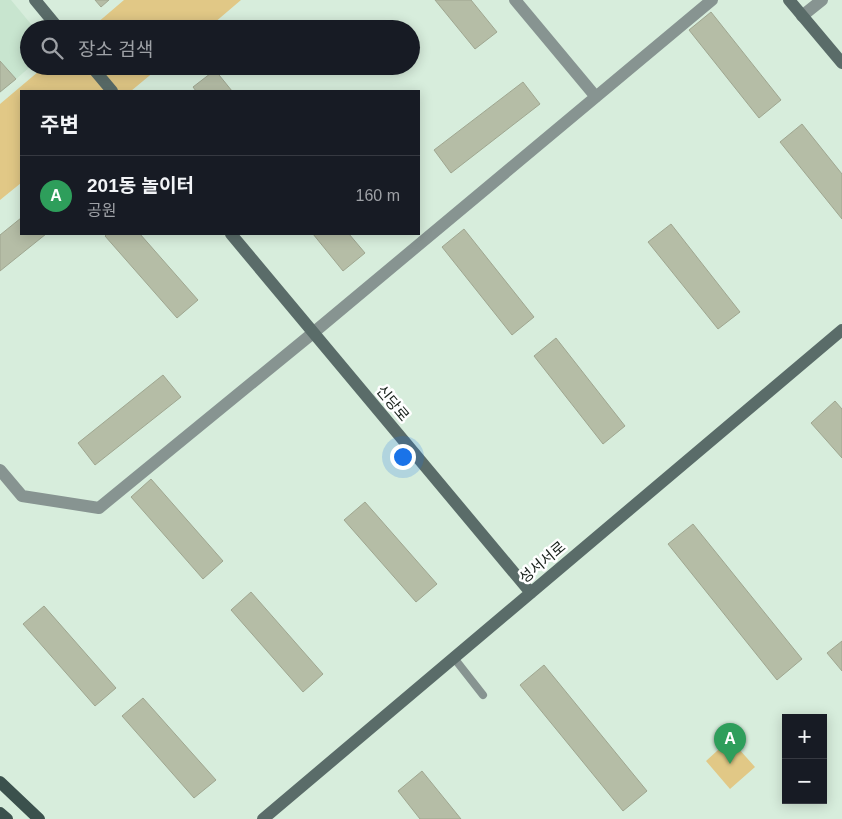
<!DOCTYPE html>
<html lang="ko">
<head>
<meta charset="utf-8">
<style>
  body { margin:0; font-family:Helvetica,"Noto Sans KR",sans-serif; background:#242831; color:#f1f3f6 }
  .controls { position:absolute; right:15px; bottom:15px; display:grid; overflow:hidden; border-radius:0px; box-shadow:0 2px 12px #0003 }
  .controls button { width:45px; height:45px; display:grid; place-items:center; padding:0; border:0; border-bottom:1px solid #363941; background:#171b24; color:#f1f3f6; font:25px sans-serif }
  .you { position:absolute; left:402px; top:456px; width:18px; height:18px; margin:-12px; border:4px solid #fff; border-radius:50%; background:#1a73e8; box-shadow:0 0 0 8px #1a73e833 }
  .badge { display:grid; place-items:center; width:32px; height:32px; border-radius:50%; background:#db2777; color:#fff; font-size:16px; font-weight:700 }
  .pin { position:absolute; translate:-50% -41px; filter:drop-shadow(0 1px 2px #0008) }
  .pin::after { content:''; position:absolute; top:26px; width:18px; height:15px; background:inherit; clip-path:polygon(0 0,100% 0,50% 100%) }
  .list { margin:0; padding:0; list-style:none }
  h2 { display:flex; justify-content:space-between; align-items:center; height:65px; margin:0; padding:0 20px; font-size:21px }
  h2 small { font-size:16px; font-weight:400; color:#9ea1a6 }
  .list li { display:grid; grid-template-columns:32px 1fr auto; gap:15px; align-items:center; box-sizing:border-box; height:80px; padding:0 20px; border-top:1px solid #363941 }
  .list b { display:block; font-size:19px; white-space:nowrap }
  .list p { margin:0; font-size:16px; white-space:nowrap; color:#9ea1a6 }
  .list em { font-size:16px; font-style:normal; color:#9ea1a6 }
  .icon { flex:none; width:28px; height:28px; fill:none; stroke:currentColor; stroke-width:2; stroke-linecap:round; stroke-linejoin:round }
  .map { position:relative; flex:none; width:842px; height:819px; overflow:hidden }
  .search { position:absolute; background:#171b24; box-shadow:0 2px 12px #0003; left:20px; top:20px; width:400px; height:55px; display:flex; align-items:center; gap:12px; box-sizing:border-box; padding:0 18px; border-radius:28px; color:#9ea1a6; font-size:19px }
  .panel { position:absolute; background:#171b24; box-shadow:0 2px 12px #0003; left:20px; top:90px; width:400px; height:145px; border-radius:0px }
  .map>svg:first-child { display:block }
  .built { fill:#c8e5cf }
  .green { fill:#e1c886 }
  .building { fill:#b5bda6; stroke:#9fa690 }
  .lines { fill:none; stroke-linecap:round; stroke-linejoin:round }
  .lane { stroke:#879491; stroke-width:8 }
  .street { stroke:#879491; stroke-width:12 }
  .secondary { stroke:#5a6c69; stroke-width:12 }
  .primary { stroke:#3b514d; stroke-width:12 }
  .labels { text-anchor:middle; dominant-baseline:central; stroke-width:5; stroke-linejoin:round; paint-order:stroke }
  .street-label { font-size:15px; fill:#171f19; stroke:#fff }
</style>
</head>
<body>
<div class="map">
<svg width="842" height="819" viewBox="0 0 842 819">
  <rect width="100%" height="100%" fill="#d7eddc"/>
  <path class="built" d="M0 0H11L35 29H29V66H31L0 93Z"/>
  <path class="green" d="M124 0H241L207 29H90Z
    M45 66H161L131 91H21V183L0 200V104Z
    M730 739 755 767 730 789 706 761Z"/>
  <path class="building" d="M95 0H109L101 7Z
    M435 0H471L497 32 475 49Z
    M711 12 781 100 759 118 689 30Z
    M0 61 16 79 0 92Z
    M215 70 232 91H196L193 87Z
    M523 82 540 104 451 173 434 150Z
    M802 124 842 174V219L780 142Z
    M21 218V234H46L0 271V235Z
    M671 224 740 312 718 329 648 242Z
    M464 229 534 317 512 335 442 247Z
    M107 234H140L198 300 177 318 105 236Z
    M313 234H349L365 253 343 271Z
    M556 338 625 426 603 444 534 356Z
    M163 375 181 397 95 465 78 443Z
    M835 401 842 409V458L811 423Z
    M151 479 223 561 203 579 131 497Z
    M365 502 437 584 416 602 344 520Z
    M693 524 802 659 777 680 668 544Z
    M251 592 323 674 303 692 231 610Z
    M44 606 116 688 95 706 23 624Z
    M842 641V671L827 653Z
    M544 665 647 791 623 811 520 685Z
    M143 698 216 780 194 798 122 716Z
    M422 771 461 819H420L398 791Z"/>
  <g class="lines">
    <path class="lane" d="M454 658 483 695"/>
    <path class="street" d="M515 0 596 97
      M802 16 822 0
      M0 470 22 496 99 508 313 333 712 0"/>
    <path class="secondary" d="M35 0 59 29
      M789 0 842 63
      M91 66 112 91
      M231 234 531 593
      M263 819 842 330"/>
    <path class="primary" d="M0 782 39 819
      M0 813 7 819"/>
  </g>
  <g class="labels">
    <g class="street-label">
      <text transform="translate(393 403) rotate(50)">신당로</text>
      <text transform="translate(542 562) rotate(-40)">성서서로</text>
    </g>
  </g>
</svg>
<div class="controls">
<button>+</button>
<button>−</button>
</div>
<div class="you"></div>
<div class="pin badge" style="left:730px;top:764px;background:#2e9e5b">A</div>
<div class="search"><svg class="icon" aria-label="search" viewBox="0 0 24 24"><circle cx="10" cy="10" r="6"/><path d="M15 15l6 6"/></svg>장소 검색</div>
<section class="panel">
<h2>주변<small></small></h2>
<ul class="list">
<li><span class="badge" style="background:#2e9e5b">A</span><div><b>201동 놀이터</b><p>공원</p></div><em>160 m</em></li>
</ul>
</section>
</div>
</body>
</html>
